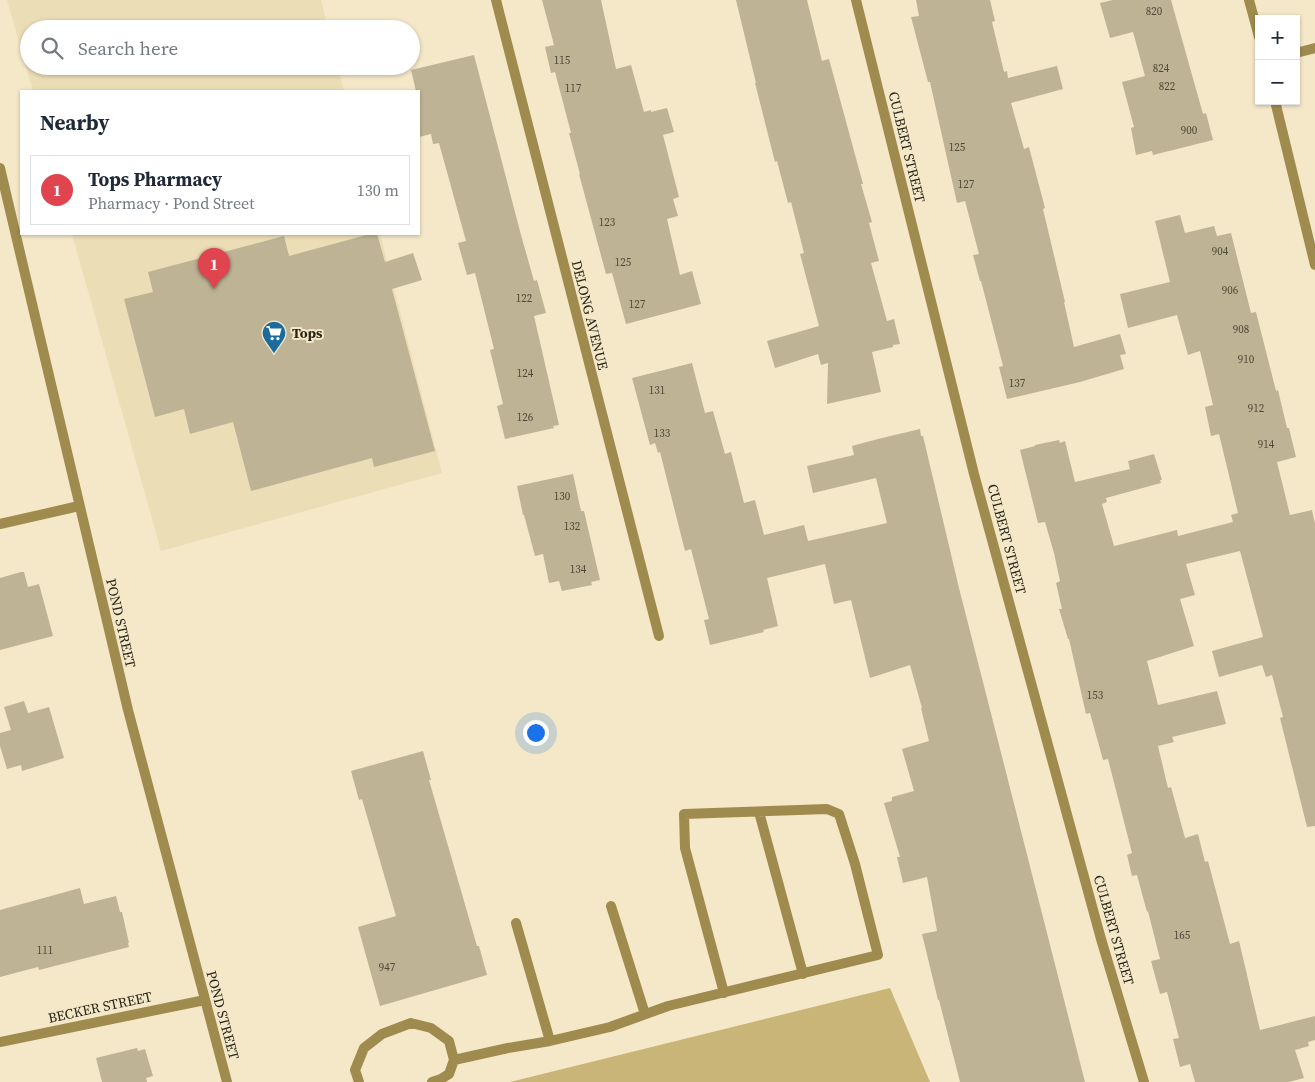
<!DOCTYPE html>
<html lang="en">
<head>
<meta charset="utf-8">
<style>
  body { margin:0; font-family:"Source Serif 4",serif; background:#f6f6f7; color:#1f2937 }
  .controls { position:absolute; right:15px; top:15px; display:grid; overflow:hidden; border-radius:0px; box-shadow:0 1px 4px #0004 }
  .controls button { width:45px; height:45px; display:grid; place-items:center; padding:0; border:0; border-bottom:1px solid #e0e1e3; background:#fff; color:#1f2937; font:25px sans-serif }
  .you { position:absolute; left:535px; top:732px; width:18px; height:18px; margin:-12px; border:4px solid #fff; border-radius:50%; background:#1a73e8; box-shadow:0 0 0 8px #1a73e833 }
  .badge { display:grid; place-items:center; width:32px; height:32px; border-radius:50%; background:#0b8043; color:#fff; font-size:16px; font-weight:700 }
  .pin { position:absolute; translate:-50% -41px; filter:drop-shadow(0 1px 2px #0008) }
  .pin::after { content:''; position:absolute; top:26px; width:18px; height:15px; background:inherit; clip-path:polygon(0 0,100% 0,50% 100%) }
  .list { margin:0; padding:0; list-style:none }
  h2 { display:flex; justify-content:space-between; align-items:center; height:65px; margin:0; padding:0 20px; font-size:21px }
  h2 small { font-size:16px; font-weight:400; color:#747a83 }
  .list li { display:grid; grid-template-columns:32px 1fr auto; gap:15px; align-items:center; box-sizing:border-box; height:70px; margin:0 10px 10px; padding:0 10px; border:1px solid #e0e1e3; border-radius:0px }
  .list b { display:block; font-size:19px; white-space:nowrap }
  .list p { margin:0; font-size:16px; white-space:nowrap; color:#747a83 }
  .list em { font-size:16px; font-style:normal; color:#747a83 }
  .icon { flex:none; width:28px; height:28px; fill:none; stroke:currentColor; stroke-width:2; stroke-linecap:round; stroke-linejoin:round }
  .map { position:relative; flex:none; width:1315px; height:1082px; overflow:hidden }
  .search { position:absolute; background:#fff; box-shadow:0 1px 4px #0004; left:20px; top:20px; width:400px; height:55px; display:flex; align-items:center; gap:12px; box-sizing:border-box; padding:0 18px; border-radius:28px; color:#747a83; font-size:19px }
  .panel { position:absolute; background:#fff; box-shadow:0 1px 4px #0004; left:20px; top:90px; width:400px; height:145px; border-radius:0px }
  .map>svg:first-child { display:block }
  .built { fill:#ebddb5 }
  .green { fill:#cab578 }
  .building { fill:#beb394 }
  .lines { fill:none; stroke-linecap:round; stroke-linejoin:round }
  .lane { stroke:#a08b4e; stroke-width:10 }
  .street { stroke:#a08b4e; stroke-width:10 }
  .labels { text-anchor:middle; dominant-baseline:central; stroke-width:4; stroke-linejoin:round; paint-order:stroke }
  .number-label { font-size:11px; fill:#4e4838 }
  .street-label { font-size:14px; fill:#292519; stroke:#f4e8c8 }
  .poi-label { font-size:14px; font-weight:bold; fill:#292519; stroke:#f4e8c8; text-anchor:start }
</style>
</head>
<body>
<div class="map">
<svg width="1315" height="1082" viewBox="0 0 1315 1082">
  <rect width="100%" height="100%" fill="#f4e8c8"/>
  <path class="built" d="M7 0H321L328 29H29V66H338L344 91H33Z
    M72 234H380L442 473 161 551Z"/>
  <path class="green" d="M890 988 930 1082H510Z"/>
  <path class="building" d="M542 0H601L616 69 631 65 644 112 651 110V112L667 108 674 132 663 135 679 197 673 199 678 216 667 219 680 275 692 271 701 304 626 324 612 273 606 274 579 174H580L569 133H571L555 72 551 73 545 47 554 45Z
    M736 0H807L822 61 829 59 863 184H861L872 222 869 223 879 261 871 263 887 321 894 319 900 344 893 345V347L872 352 881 392 827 404 828 363 821 365 818 354 775 368 767 341 819 326 800 254 804 253 791 202 788 203 777 161 775 162 755 83H756Z
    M916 0H990L995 21 992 22 1004 72 1007 71 1008 78 1057 66 1063 89 1011 103 1024 149 1029 147 1045 208 1043 209 1065 302H1064L1074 347 1120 334 1126 354 1120 355 1124 369 1080 382 1007 399 999 367 1003 366 981 281H980L973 255 979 254 965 201 957 203 930 82H928L911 17 919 16Z
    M1113 0H1171L1203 114 1206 113 1213 140 1153 155 1152 151 1136 155 1131 128 1134 127 1122 82 1145 76 1133 32 1110 38 1100 3Z
    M474 55 521 235 534 281 537 280 546 313 534 316 559 425 553 426 554 428 505 439 497 406 503 404 490 350 494 349 475 273 467 275 458 243 466 241 439 143 433 144 431 134 419 137V91H416L411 70Z
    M1180 215 1185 233 1214 226 1217 236 1231 233 1251 313 1256 312 1276 391 1278 390 1287 428H1289L1296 457 1277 462 1290 515 1312 510 1315 524V826L1307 827 1280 718 1283 717 1272 675 1266 677 1262 665 1219 677 1212 651 1263 637 1240 551 1186 564 1195 595 1180 599 1194 646 1147 661 1158 705 1217 691 1226 724 1172 737 1174 742 1158 746 1168 788 1171 787 1185 838 1198 834 1205 862 1208 861 1230 944 1239 941 1260 1030 1315 1016V1040L1308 1042 1309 1046 1295 1050 1304 1078 1289 1082H1195L1190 1064 1180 1067 1173 1039 1179 1038 1167 992 1160 994 1151 961 1160 959 1148 911 1147 912 1137 875 1132 876 1127 855 1132 853 1108 759 1103 760 1090 713 1086 714 1069 639H1068L1059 609H1062L1056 583 1060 581 1054 553 1045 522 1038 523 1020 450 1035 446V445L1059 440 1060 443 1065 441 1075 482 1130 469 1128 461 1154 454 1162 480H1160L1161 483 1106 498 1107 502 1102 504 1114 546 1177 530 1178 536 1233 522 1231 515 1238 513 1219 434 1211 436 1205 407 1213 405 1200 351 1188 355 1177 315 1128 328 1120 294 1170 282 1155 221Z
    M370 234H377L385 262 413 253 422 280 392 289 435 451 374 467 372 458 251 491 233 422 190 434 184 409 155 417 124 299 153 292 148 272 284 236 289 256Z
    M692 363 705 413 713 411 725 454 731 452 744 503 755 500 764 535 804 525 808 541 887 523 876 478 813 493 807 466 854 455 852 446 878 439 920 429 921 436H923L959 588 1085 1082H960L939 1000H938L922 934 937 931 927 877 903 883 897 857H900L884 803 892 801V797L914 791 902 749 929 741 921 708H922L910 665 870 678 851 600 834 604 825 564 767 578 778 626 763 630 764 632 710 645 704 620 709 619 691 549 685 551 660 452 658 453 655 443 650 445 632 378Z
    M573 474 581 511H584L600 580 591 582 592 585 562 591 559 581 549 583 543 554 535 556 524 515H523L517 486Z
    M21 572H24L28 587 39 584 53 636 0 650V578Z
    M24 701 28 713 49 707 64 758 22 771 21 765 7 769 0 746V733L11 730 4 707Z
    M423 751 431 780H429L477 946H479L487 975 380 1006 358 927 396 916 362 799 359 800 351 771Z
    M80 888 84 904 116 896 120 912H122L129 943H128L129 947 39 970 38 967 0 977V910Z
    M137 1048 138 1051 145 1049 153 1076 146 1078 147 1082H102L96 1058Z"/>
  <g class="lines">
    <path class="lane" d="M759 812 803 974
      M611 906 645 1014
      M516 923 550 1041
      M454 1060 508 1048 550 1041 610 1027 668 1006 878 955 855 864 839 814 827 809 684 814 685 848 724 993
      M359 1082 355 1070 364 1048 382 1034 411 1023 431 1028 449 1041 454 1060 449 1074 441 1079 432 1082"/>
    <path class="street" d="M496 0 659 636
      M856 0 974 474 1101 939 1144 1082
      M1249 0 1259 37
      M1296 53 1315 48
      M1275 101 1315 265
      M0 168 128 710 227 1082
      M0 524 79 506
      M0 1042 205 1000"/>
  </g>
  <defs>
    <symbol id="supermarket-pin" viewBox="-11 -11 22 30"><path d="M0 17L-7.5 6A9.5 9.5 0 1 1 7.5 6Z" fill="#196c9d" stroke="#f4e8c8"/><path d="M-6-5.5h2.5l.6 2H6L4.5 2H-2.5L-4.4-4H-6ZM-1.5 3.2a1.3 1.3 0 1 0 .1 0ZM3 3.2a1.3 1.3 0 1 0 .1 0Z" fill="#fff"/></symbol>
  </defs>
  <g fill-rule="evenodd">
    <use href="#supermarket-pin" x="260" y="319" width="28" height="38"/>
  </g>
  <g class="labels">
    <g class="number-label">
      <text x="1154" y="11">820</text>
      <text x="562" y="60">115</text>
      <text x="1161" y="68">824</text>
      <text x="1167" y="86">822</text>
      <text x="573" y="88">117</text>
      <text x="1189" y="130">900</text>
      <text x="957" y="147">125</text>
      <text x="966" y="184">127</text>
      <text x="607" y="222">123</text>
      <text x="1220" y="251">904</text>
      <text x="623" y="262">125</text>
      <text x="1230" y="290">906</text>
      <text x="524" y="298">122</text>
      <text x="637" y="304">127</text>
      <text x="1241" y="329">908</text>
      <text x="1246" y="359">910</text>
      <text x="525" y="373">124</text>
      <text x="1017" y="383">137</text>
      <text x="657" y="390">131</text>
      <text x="1256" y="408">912</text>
      <text x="525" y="417">126</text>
      <text x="662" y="433">133</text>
      <text x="1266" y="444">914</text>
      <text x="562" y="496">130</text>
      <text x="572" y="526">132</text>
      <text x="578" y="569">134</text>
      <text x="1095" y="695">153</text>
      <text x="1182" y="935">165</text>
      <text x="45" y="950">111</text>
      <text x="387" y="967">947</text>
    </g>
    <g class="street-label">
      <text transform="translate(907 147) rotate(76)">CULBERT STREET</text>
      <text transform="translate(590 315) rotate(76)">DELONG AVENUE</text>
      <text transform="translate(1007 539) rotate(75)">CULBERT STREET</text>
      <text transform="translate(121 623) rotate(77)">POND STREET</text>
      <text transform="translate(1114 930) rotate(74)">CULBERT STREET</text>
      <text transform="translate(100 1007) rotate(-12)">BECKER STREET</text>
      <text transform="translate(223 1015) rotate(75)">POND STREET</text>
    </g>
    <g class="poi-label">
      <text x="292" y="333">Tops</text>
    </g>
  </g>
</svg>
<div class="controls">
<button>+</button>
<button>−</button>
</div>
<div class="you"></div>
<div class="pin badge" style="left:214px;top:289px;background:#e0444e">1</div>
<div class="search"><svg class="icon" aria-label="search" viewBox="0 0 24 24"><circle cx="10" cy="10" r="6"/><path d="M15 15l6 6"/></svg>Search here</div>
<section class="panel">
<h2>Nearby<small></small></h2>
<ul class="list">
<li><span class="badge" style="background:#e0444e">1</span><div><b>Tops Pharmacy</b><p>Pharmacy · Pond Street</p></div><em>130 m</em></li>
</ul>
</section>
</div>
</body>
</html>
